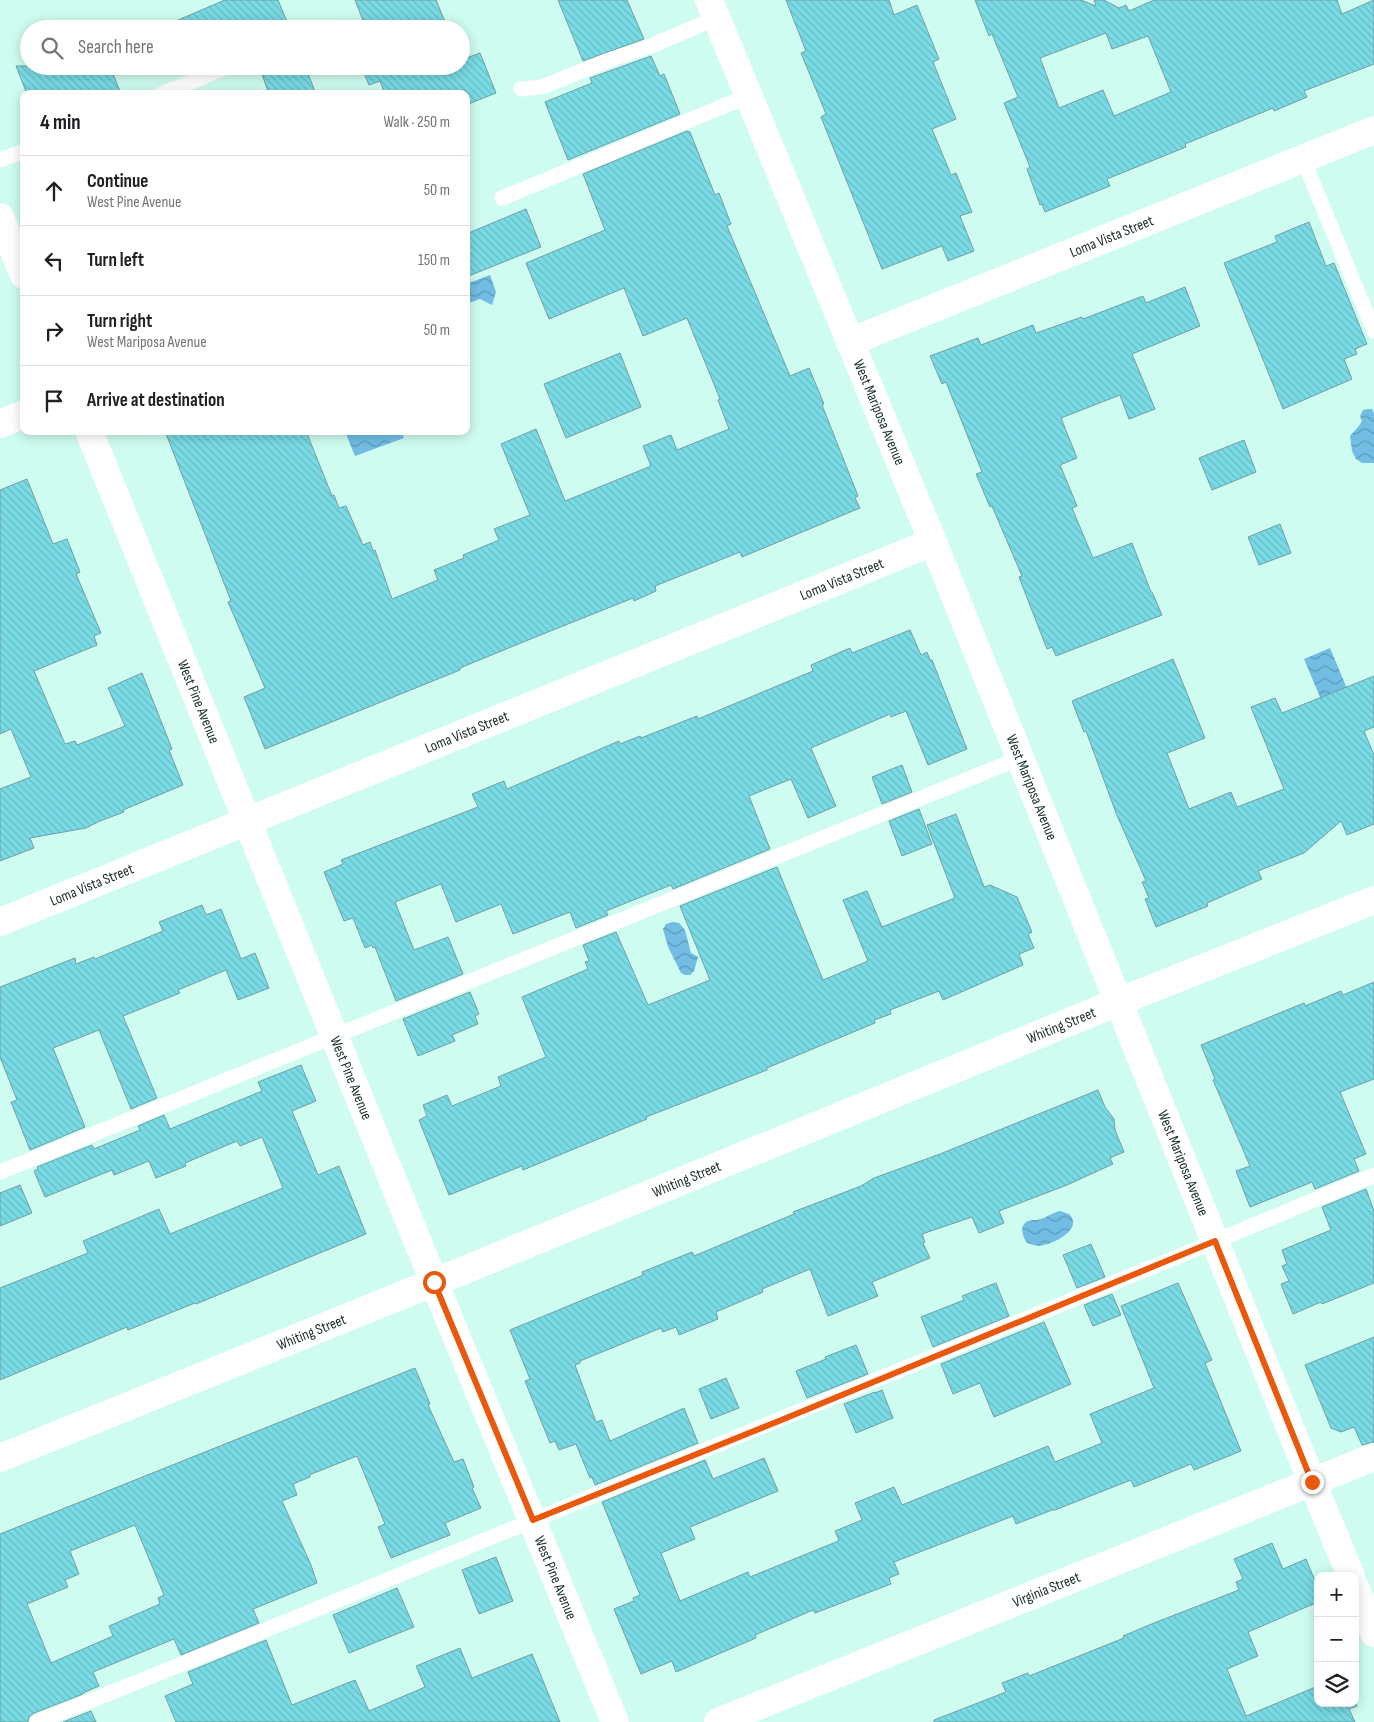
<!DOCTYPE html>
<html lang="en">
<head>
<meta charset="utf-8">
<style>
  body { margin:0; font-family:"Sofia Sans Condensed",sans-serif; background:#f2f2f2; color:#202124 }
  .controls { position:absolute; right:15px; bottom:15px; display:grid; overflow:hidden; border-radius:10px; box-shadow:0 2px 12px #0003 }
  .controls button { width:45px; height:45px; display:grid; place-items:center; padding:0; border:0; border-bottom:1px solid #e0e0e0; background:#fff; color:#202124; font:25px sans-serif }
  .stop { position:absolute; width:15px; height:15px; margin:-11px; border:4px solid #ea580c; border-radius:50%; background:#fff }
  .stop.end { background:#ea580c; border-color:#fff; box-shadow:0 1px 5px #0008 }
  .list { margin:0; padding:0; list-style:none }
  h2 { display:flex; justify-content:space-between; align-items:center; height:65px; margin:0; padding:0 20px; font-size:21px }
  h2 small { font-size:16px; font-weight:400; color:#757577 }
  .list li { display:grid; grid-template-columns:32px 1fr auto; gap:15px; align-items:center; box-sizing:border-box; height:70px; padding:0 20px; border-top:1px solid #e0e0e0 }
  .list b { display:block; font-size:19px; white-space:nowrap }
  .list p { margin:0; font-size:16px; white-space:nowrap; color:#757577 }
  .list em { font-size:16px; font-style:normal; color:#757577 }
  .icon { flex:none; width:28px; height:28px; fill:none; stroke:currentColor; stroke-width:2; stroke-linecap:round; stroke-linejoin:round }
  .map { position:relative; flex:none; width:1374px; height:1722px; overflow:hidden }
  .search { position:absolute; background:#fff; box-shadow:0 2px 12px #0003; left:20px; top:20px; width:450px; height:55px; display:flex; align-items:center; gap:12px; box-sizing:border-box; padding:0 18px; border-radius:28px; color:#757577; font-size:19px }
  .panel { position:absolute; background:#fff; box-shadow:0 2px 12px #0003; left:20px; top:90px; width:450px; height:345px; border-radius:10px }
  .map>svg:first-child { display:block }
  .water { fill:url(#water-waves) }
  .building { fill:url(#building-back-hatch); stroke:#729fa4; fill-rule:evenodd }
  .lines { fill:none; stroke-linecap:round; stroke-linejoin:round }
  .lane { stroke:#fff; stroke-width:15 }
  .street { stroke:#fff; stroke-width:28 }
  .secondary { stroke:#fff; stroke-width:28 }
  .route { stroke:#ea580c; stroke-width:6 }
  .labels { text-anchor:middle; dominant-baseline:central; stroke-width:4; stroke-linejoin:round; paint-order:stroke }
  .street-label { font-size:15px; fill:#1b2d29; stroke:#fff }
</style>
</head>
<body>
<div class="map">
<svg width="1374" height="1722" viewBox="0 0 1374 1722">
  <defs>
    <pattern id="water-waves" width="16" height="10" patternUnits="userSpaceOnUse" patternTransform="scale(1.25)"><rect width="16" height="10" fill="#71bde3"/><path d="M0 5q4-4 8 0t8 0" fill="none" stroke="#5c9ab8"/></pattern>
    <pattern id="building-back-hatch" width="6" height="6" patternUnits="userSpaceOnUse" patternTransform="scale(1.25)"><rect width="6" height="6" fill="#79dbe5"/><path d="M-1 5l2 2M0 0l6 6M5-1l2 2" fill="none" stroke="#68bcc4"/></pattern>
  </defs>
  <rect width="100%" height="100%" fill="#cffcf0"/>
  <path class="water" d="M490 275 496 292 492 305 480 299 466 304V284Z
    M1368 409H1372L1374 413V463H1362L1356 459 1352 451 1350 436C1354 431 1359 427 1362 421L1360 416 1363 410Z
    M354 431H401L404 438 355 456 346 434Z
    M1330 648 1351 698 1325 709 1304 659Z
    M673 922 679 923 685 930 691 953 698 957 694 971 690 975H685L681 973 668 947 663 929 666 924Z
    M1060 1211 1069 1214C1085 1230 1050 1246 1038 1246 1034 1245 1030 1244 1027 1243 1022 1236 1019 1225 1028 1221 1032 1219 1036 1221 1041 1219 1047 1217 1052 1213 1060 1211Z"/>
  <path class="building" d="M225 0H278L290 29H157Z
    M355 0H436L448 29H349L364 23Z
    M558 0H627L644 39 583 61Z
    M786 0H889L894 15 917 5 939 59 933 62 956 119 932 129 951 175 956 173 972 212 960 216 974 251 948 261 942 246 882 269 821 117 826 114 801 53 806 51Z
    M975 0H1081L1096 6 1094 0H1104L1119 8 1126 5 1129 11 1154 0H1337L1342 14 1374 0V64L1304 91 1307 97 1274 111 1273 108 1185 144 1186 147 1107 179 1110 186 1045 212 1042 204 1040 205 1027 169 1030 167 1004 103 1018 97 992 34 989 36ZM1106 33 1112 49 1148 36 1171 92 1114 116 1103 90 1059 108 1040 58Z
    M480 53 496 93 466 105V94H385L380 81 369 85 361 66H461V60Z
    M651 56 660 76 664 74 680 114 568 160 545 102 592 83 590 78Z
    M16 66H110L121 94H27Z
    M259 66H305L316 94H269Z
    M687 131 690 132 715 195 719 193 731 224 727 226 790 376 809 368 824 404 822 405 858 496 855 498 860 508 742 557 740 552 655 586 656 591 634 601 633 598 538 636 460 668V670L265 749 244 697 265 688 228 602 231 601 165 431H306L332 496 334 495 339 508 346 506 363 545 370 542 373 551 375 550 392 599 438 580 434 570 464 558 463 555 499 540 494 529 530 515 501 444 536 429 565 501 651 466 643 446 671 435 677 450 729 429 718 400 720 399 687 318 643 336 624 288 549 319 526 263 605 230 583 174Z
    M526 209 541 247 466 277V234Z
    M1309 222 1326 266 1334 263 1367 344 1355 349 1357 354 1344 359 1352 379 1283 409 1224 263 1277 242 1275 236Z
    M1185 287 1200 326 1132 354 1155 409 1129 419 1120 395 1061 418 1077 458 1060 465 1077 506 1072 508 1093 558 1132 543 1151 592H1152L1162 615 1056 656 1052 647 1047 649 1019 577 1022 576 992 506 990 507 976 474 982 472 946 382 942 384 930 356 978 338 981 345 1033 325 1036 333 1082 317 1083 319 1143 296 1146 303Z
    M620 353 641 407 566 438 544 384Z
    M1244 440 1256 472 1212 490 1199 458Z
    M27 479 53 544 67 539 80 572 76 574 101 633 94 636 97 645 34 671 65 744 75 741 77 745 125 726 108 688 142 673 172 749 169 750 183 785 123 810 124 812 100 821 86 828 30 838 34 848 0 861V789L31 777 11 729 0 734V490Z
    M1280 524 1291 553 1259 565 1248 537Z
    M910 630 921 655 927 652 930 660H932L967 749 928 765 906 711 891 717 890 714 811 748 836 806 808 818 791 779 749 796 770 849 673 889 671 885 606 911 608 915 576 928 570 912 513 934 501 904 456 922 441 884 395 902 414 950 448 937 463 974 396 1001 375 947 373 948 372 945 365 948 353 918 344 921 324 872 343 864 341 860 478 807 472 794 504 781 507 789 619 741 620 744 640 736 641 738 697 716 698 719 813 671 811 665 850 648 852 653Z
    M1173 659 1205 738 1167 753 1189 809 1231 792 1237 807 1284 789 1251 707 1275 698 1282 713 1374 676V727L1364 731 1374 755V824L1347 835 1341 821 1304 853 1258 871 1262 879 1207 903 1208 906 1156 927 1145 899 1149 898 1142 882 1146 881 1116 813 1086 731 1084 732 1072 701Z
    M902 765 912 792 882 804 872 777Z
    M919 809 932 844 902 856 889 821Z
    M956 814 984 887 990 885 1017 897 1032 932 1028 934 1034 948 1019 954 1023 965 943 1000 939 991 890 1010 891 1014 874 1020 875 1023 767 1068V1070L646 1117 647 1119 523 1170 522 1166 449 1195 419 1120 427 1116 423 1105 447 1095 452 1106 501 1086 498 1077 546 1057 522 997 588 969 585 962 589 961 583 945 616 932 648 1005 710 980 680 906 777 867 823 980 868 961 843 900 867 891 882 927 955 898 927 825Z
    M202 905 206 915 221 909 241 959 255 953 269 988 238 1000 226 970 178 990 180 993 123 1016 157 1098 131 1109 99 1030 53 1048 85 1127 30 1150 11 1102 17 1100 0 1057V987L75 958 76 964 94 957 95 959 163 931 159 922Z
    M1374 982V1079L1340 1092 1366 1154 1354 1159 1359 1171 1315 1189 1312 1182 1250 1207 1236 1171 1250 1166 1213 1080 1215 1079 1201 1045 1304 1003 1305 1006 1341 991 1343 995Z
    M470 992 479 1014 475 1016 478 1024 452 1035 455 1041 418 1056 403 1019Z
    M301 1065 316 1101 292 1111 318 1175 339 1166 366 1234 196 1304 195 1303 128 1330 127 1327 0 1380V1288L88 1253 83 1241 159 1209 170 1234 283 1188 262 1137 240 1146 237 1141 185 1163 186 1166 156 1178 149 1161 114 1175 112 1170 45 1197 34 1171 38 1169 37 1167 92 1145 94 1149 140 1130 138 1126 164 1115 170 1129 262 1091 258 1082Z
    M1098 1090 1105 1107 1114 1119 1115 1130 1124 1152 1110 1158 1113 1164 1067 1185 999 1211 1004 1223 979 1233 972 1217 922 1234 925 1242 923 1243 930 1258 872 1282 878 1296 828 1316 810 1269 762 1289 763 1292 716 1312 718 1319 679 1335 676 1327 663 1332 661 1328 580 1361V1363L575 1365 596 1422 602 1420 610 1441 684 1408 698 1443 595 1485 592 1477 590 1478 576 1444 559 1450 555 1441 550 1443 525 1381 530 1379 510 1330 643 1275 642 1272 692 1252 694 1256 794 1214 793 1212 861 1186 874 1178 940 1154Z
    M20 1185 32 1213 0 1226V1193Z
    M1366 1189 1374 1211V1283L1322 1304 1321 1302 1293 1314 1281 1284 1289 1281 1282 1266 1287 1264 1282 1250 1331 1230 1322 1207Z
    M1091 1244 1105 1277 1077 1288 1063 1255Z
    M996 1283 1009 1316 933 1347 921 1317 964 1300 962 1296Z
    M1178 1283 1212 1360 1205 1363 1241 1451 1194 1470 1191 1464 1134 1487 1131 1480 1055 1510H1052L1016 1524 1013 1516 894 1562 899 1574 889 1578 891 1584 815 1613 813 1610 755 1635 756 1638 676 1672 672 1661 641 1674 614 1609 634 1601 633 1598 640 1595 602 1502 705 1460 713 1479 764 1458 778 1491 690 1527 695 1539 661 1553 680 1601 748 1572 750 1577 836 1542 839 1540 835 1531 862 1520 855 1503 894 1487 902 1505 1048 1446 1055 1462 1102 1443 1090 1414 1154 1388 1121 1306Z
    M1112 1294 1121 1315 1093 1326 1084 1305Z
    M1044 1322 1071 1384 994 1417 980 1383 953 1394 941 1364Z
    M1374 1337V1442L1362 1445 1354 1427 1341 1432 1331 1428 1305 1365Z
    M856 1345 868 1374 807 1398 796 1371 826 1359 825 1357Z
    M415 1368 430 1404 428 1405 454 1462 463 1459 474 1487 472 1488 481 1508 445 1523 450 1535 391 1558 378 1527 385 1524 357 1456 309 1475 310 1477 293 1484 297 1495 282 1501 311 1565 317 1583 253 1609 259 1623 181 1655 174 1639 93 1672 99 1686 83 1693V1694L34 1713 29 1717 28 1722H0V1534ZM135 1525 164 1595 158 1598 160 1604 109 1626 113 1636 51 1663 27 1604 68 1587 65 1580 79 1574 70 1551Z
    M726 1378 739 1408 711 1419 699 1389Z
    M882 1390 893 1418 856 1433 844 1404 875 1392V1393Z
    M1272 1543 1283 1569 1306 1559 1318 1588V1602L1248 1632 1258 1656 1227 1669 1246 1716 1318 1686V1703H1355V1702L1357 1706 1349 1709 1355 1722H934V1720L1006 1692 1002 1683 1028 1673 1029 1676 1124 1638 1123 1636 1154 1623 1239 1590 1236 1582 1243 1579 1234 1559Z
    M496 1557 513 1601 479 1614 462 1570Z
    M397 1588 414 1627 349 1653 333 1615Z
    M266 1640 292 1705 355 1680 369 1711 425 1687 416 1666 460 1648 472 1678 532 1654 560 1722H176L165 1696 193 1684 188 1672Z
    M91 1711 96 1722H63Z"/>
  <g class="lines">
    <path class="lane" d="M521 89 542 87 609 60 651 46 716 18
      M162 94 229 66
      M1303 159 1374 331
      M0 160 24 151
      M502 198 748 96
      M0 1172 1020 758
      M37 1722C204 1657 368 1587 534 1520 815 1406 1095 1292 1374 1175"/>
    <g class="street">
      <path id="s1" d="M709 0 933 542 1312 1482"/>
      <path d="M0 217 24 275"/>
      <path id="s2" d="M850 342 1374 130"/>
      <path d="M0 424 24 414"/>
      <path id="s3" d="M89 431 434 1282 615 1722"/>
      <path id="s4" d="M0 922 933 542"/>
      <path id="s5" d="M0 1458 467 1269 1118 1002 1374 900"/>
    </g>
    <g class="secondary">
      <path d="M1312 1482 1351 1576"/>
      <path d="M1355 1587 1374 1633"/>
      <path id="s6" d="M718 1722 1374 1457"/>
    </g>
  </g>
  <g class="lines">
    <path class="route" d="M434 1282 533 1520 779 1421 1215 1241 1312 1482"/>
  </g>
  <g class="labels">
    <g class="street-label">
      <text stroke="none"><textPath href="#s2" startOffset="282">Loma Vista Street</textPath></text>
      <text stroke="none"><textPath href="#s1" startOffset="446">West Mariposa Avenue</textPath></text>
      <text stroke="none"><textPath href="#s4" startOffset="909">Loma Vista Street</textPath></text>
      <text stroke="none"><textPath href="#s3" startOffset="292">West Pine Avenue</textPath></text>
      <text stroke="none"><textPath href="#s4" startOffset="504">Loma Vista Street</textPath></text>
      <text stroke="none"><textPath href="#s1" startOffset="851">West Mariposa Avenue</textPath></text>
      <text stroke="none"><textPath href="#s4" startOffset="99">Loma Vista Street</textPath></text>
      <text stroke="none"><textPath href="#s5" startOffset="1146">Whiting Street</textPath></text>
      <text stroke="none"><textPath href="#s3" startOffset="698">West Pine Avenue</textPath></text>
      <text stroke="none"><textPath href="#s1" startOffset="1256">West Mariposa Avenue</textPath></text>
      <text stroke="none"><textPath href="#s5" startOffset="741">Whiting Street</textPath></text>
      <text stroke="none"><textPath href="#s5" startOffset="336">Whiting Street</textPath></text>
      <text stroke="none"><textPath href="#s3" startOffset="1238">West Pine Avenue</textPath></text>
      <text stroke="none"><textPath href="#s6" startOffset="354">Virginia Street</textPath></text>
    </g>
  </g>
</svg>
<div class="controls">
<button>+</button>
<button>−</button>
<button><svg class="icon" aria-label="layers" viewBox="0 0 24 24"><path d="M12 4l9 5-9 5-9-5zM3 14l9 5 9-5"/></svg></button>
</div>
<div class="stop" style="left:434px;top:1282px"></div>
<div class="stop end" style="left:1312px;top:1482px"></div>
<div class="search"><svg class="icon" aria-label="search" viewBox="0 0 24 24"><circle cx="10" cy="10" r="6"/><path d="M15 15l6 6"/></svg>Search here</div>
<section class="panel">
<h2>4 min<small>Walk · 250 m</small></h2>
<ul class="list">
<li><svg class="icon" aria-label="ahead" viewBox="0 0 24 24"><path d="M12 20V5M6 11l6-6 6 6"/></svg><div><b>Continue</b><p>West Pine Avenue</p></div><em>50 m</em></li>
<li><svg class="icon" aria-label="left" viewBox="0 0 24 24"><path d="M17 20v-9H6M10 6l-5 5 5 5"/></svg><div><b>Turn left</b></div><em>150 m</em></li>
<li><svg class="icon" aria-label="right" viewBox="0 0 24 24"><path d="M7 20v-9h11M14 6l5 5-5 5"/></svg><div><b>Turn right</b><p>West Mariposa Avenue</p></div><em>50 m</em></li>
<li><svg class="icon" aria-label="arrive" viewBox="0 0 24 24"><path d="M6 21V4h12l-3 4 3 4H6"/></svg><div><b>Arrive at destination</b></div></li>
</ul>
</section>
</div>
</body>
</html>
